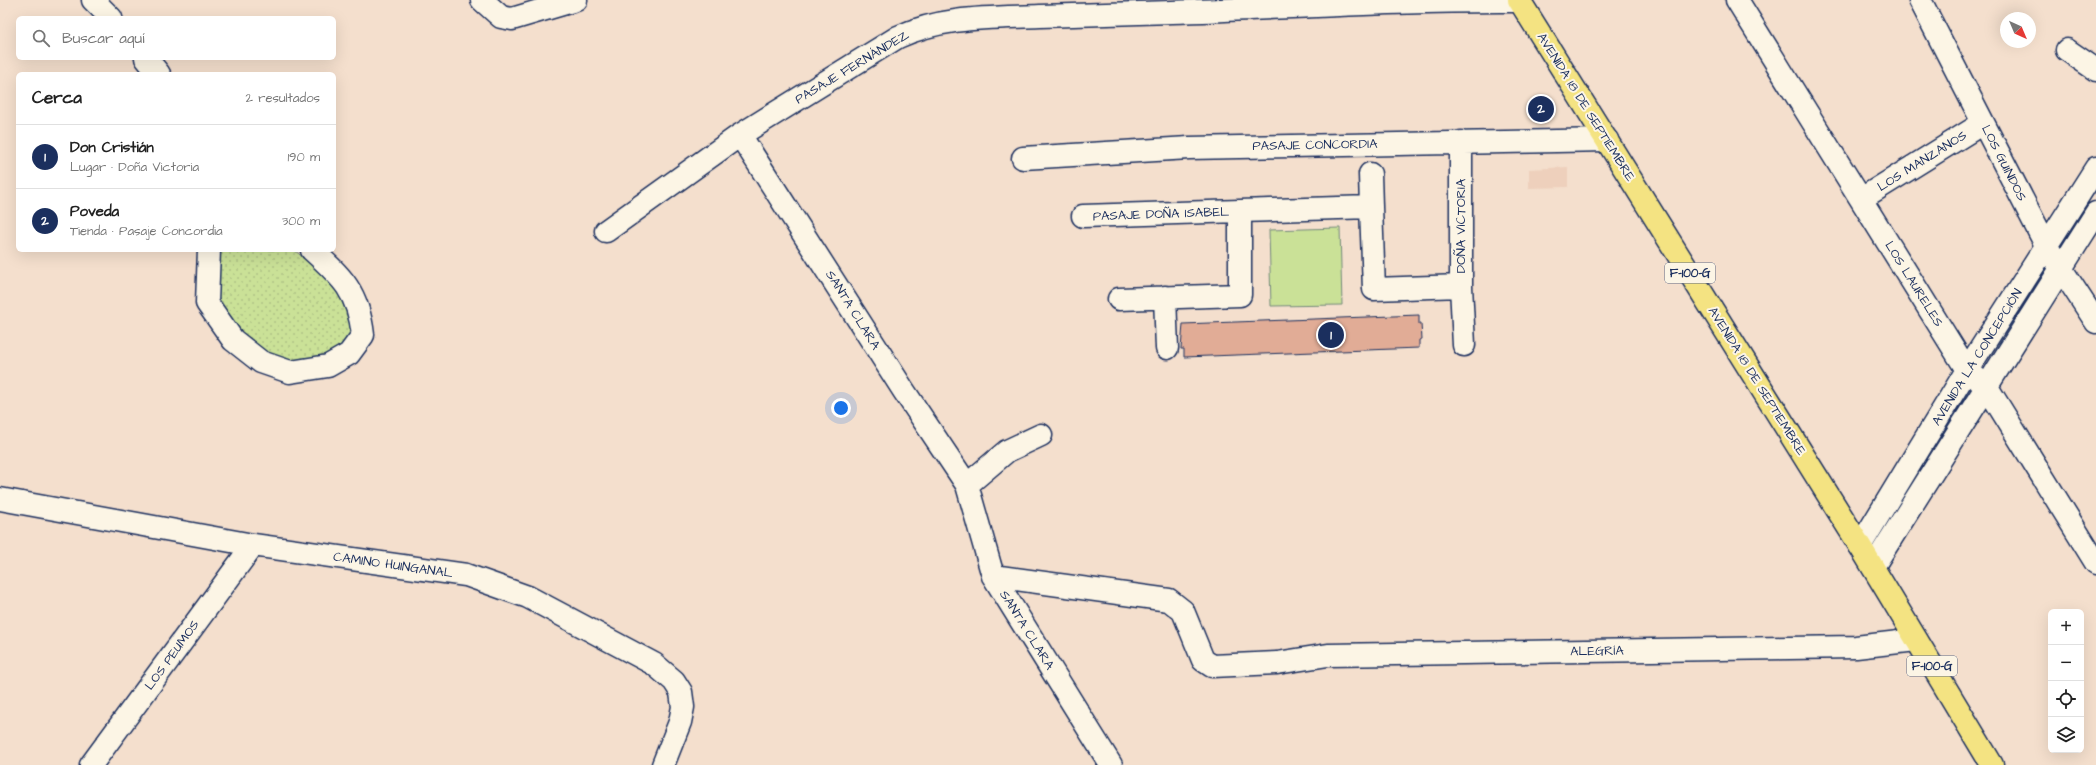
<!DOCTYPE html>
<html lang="es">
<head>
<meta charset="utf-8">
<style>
  body { margin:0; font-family:"Architects Daughter",sans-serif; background:#f6f6f6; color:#222 }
  .controls { position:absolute; right:12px; bottom:12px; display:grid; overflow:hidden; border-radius:6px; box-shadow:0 4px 16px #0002 }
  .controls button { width:36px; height:36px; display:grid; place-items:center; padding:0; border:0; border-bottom:1px solid #e0e0e0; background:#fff; color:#222; font:20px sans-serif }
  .compass { position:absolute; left:2000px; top:12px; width:36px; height:36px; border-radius:50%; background:#fff; box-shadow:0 4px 16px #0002; rotate:136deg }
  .you { position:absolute; left:841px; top:408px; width:14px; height:14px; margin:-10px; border:3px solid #fff; border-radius:50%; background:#1a73e8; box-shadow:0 0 0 6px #1a73e833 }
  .badge { display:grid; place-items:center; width:26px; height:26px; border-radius:50%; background:#1b2f5e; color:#fff; font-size:13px; font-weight:700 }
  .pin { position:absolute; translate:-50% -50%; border:2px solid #fff; box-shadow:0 1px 4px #0006 }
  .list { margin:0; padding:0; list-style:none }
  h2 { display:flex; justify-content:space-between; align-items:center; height:52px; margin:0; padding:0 16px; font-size:17px }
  h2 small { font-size:13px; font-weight:400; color:#767676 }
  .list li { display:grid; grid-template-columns:26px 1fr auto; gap:12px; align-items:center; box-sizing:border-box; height:64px; padding:0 16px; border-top:1px solid #e0e0e0 }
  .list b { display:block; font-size:15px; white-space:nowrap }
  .list p { margin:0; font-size:13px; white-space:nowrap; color:#767676 }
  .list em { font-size:13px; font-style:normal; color:#767676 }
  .icon { flex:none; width:22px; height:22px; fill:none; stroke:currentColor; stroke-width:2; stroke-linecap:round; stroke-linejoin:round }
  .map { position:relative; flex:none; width:2096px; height:765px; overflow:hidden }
  .search { position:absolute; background:#fff; box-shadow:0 4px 16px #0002; left:16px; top:16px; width:320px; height:44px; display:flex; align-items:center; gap:10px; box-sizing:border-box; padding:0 14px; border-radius:6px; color:#767676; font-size:15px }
  .panel { position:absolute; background:#fff; box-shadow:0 4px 16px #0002; left:16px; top:72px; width:320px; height:180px; border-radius:6px }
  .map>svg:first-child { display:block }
  .built { fill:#eed0bc }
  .grass { fill:url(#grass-dots); stroke:#72887a }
  .green { fill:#cae197; stroke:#72887a }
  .building { fill:#e1ac96; stroke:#1b2f5e }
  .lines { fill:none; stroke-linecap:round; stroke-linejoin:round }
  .minor-casing { stroke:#1b2f5e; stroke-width:25 }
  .major-casing { stroke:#1b2f5e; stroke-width:25 }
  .minor { stroke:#fcf5e5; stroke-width:22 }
  .major { stroke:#f4e382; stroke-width:22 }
  .labels { text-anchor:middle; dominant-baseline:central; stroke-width:4; stroke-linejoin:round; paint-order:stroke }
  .shield { fill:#fcf5e5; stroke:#5e6a86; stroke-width:1 }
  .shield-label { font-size:12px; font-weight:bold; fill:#1b2f5e }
  .street-label { font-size:13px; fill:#1b2f5e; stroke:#fcf5e5 }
</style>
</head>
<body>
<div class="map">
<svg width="2096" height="765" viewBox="0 0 2096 765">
  <defs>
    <pattern id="grass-dots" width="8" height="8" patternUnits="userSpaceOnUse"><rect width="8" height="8" fill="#cae197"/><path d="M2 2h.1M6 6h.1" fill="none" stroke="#adc185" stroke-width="1.8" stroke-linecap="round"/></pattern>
  </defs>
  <rect width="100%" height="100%" fill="#f4dfcd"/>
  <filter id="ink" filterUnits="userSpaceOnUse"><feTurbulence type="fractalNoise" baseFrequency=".025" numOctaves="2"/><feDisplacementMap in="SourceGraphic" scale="8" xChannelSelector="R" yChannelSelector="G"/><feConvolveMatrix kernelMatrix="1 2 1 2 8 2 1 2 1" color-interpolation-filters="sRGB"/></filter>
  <g filter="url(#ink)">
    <path class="built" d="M1568 167V187L1529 188V169Z"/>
    <path class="grass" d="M213 250H294L318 269 344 296 356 320 352 337 325 361 295 369 261 359 211 303Z"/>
    <path class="green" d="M1340 228 1342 305 1271 306 1269 230Z"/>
    <path class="building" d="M1419 315V324H1421L1422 339 1419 340V348L1184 357V349H1181L1183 324Z"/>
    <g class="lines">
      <defs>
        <path id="minor" d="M93 0 111 18
          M482 0 501 17 512 19 576 0
          M1737 0 1967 370 1987 387 2096 563
          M1920 0 2047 247 2096 322
          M2067 50 2096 70
          M146 58 159 74
          M740 135 904 391 967 485 993 576 1111 765
          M1023 158 1189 148 1607 140
          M1370 174 1371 207
          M1861 199 1983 123
          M1083 216 1240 211
          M606 231 740 135 898 37C943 16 992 18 1040 16 1084 15 1128 13 1172 12 1288 8 1403 0 1520 1
          M209 250 207 303 233 340 261 362 290 372 328 366 349 354 363 335C358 292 343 278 312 250
          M1461 286 1464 345
          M1165 297 1167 348
          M1119 299 1240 295V211L1371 207 1374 289 1461 286V142
          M967 485 1007 451 1041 435
          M0 499 253 545 466 575 528 597 654 664 674 681 681 692 683 707 680 722 663 765
          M1860 546 1967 370 2096 168
          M1873 567 2096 213
          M993 576 1169 600 1183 611 1203 660 1212 666 1277 663 1328 655 1856 647 1916 640
          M91 765 253 545"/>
        <path id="major" d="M1519 0 1860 546 1992 765"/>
      </defs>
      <use href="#minor" class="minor-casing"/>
      <use href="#major" class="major-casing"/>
      <use href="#minor" class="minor"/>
      <use href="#major" class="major"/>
    </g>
  </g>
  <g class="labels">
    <g class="shield">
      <rect x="1665" y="263" width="50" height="20" rx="3"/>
      <rect x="1907" y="656" width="50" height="20" rx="3"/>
    </g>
    <g class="shield-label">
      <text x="1690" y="273">F-100-G</text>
      <text x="1932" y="666">F-100-G</text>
    </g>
    <g class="street-label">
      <text transform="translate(852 67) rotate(-31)">PASAJE FERNÁNDEZ</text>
      <text transform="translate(1586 107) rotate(58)">AVENIDA 18 DE SEPTIEMBRE</text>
      <text transform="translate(1315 145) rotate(-1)">PASAJE CONCORDIA</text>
      <text transform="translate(1922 161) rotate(-32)">LOS MANZANOS</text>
      <text transform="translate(2004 163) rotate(63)">LOS GUINDOS</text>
      <text transform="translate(1161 214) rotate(-2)">PASAJE DOÑA ISABEL</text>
      <text transform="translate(1461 226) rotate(-90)">DOÑA VICTORIA</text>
      <text transform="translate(1914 284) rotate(58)">LOS LAURELES</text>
      <text transform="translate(853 310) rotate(58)">SANTA CLARA</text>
      <text transform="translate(1977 357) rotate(-58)">AVENIDA LA CONCEPCIÓN</text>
      <text transform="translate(1757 381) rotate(58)">AVENIDA 18 DE SEPTIEMBRE</text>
      <text transform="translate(393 565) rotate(8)">CAMINO HUINGANAL</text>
      <text transform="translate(1027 630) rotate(58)">SANTA CLARA</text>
      <text transform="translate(1597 651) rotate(-1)">ALEGRÍA</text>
      <text transform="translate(172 655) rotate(-54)">LOS PEUMOS</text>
    </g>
  </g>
</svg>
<div class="controls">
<button>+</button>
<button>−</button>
<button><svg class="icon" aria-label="locate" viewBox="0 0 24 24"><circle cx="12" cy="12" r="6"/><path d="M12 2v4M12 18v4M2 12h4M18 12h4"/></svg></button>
<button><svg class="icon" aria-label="layers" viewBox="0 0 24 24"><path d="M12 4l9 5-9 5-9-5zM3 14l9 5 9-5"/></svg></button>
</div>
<svg class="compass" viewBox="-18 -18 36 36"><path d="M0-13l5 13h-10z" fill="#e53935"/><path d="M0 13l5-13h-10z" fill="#767676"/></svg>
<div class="you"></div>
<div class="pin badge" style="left:1331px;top:335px">1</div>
<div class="pin badge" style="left:1541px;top:109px">2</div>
<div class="search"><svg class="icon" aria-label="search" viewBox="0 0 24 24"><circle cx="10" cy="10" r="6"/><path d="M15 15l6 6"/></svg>Buscar aquí</div>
<section class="panel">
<h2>Cerca<small>2 resultados</small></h2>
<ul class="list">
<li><span class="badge">1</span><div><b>Don Cristián</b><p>Lugar · Doña Victoria</p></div><em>190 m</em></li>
<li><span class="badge">2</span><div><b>Poveda</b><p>Tienda · Pasaje Concordia</p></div><em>300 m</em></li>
</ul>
</section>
</div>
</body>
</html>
